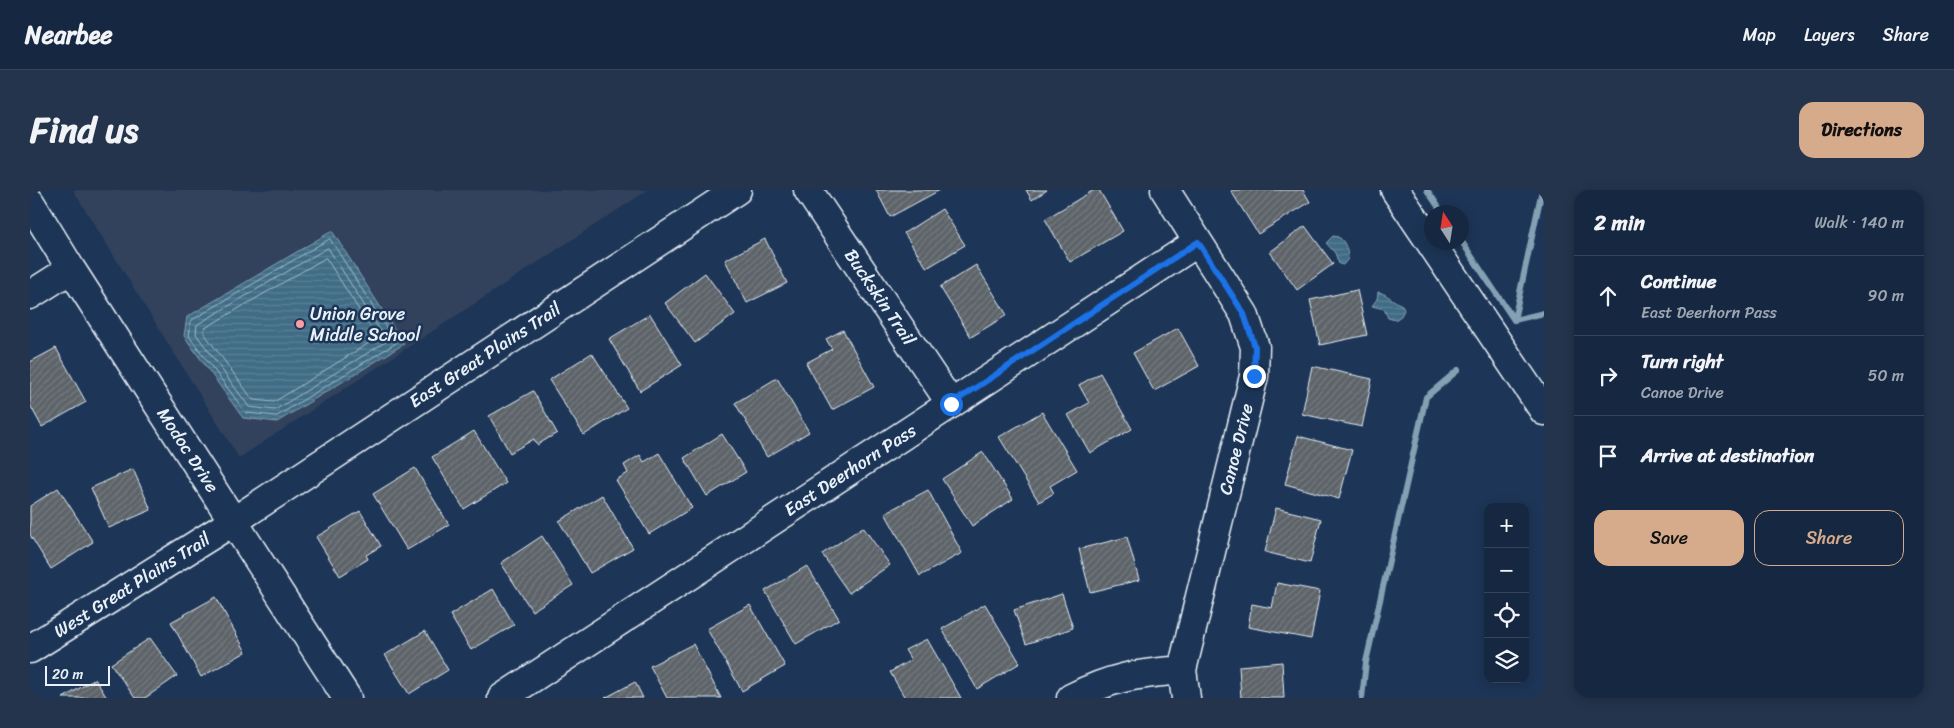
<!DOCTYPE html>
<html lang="en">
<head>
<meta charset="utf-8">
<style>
  body { margin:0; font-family:Sriracha,sans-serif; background:#23344c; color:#f1f3f6 }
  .controls { position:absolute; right:15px; bottom:15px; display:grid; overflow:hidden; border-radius:10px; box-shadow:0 2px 12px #0003 }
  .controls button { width:45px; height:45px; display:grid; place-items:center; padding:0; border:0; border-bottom:1px solid #35445a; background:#162841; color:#f1f3f6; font:25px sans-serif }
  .compass { position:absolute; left:1394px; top:15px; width:45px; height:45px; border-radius:50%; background:#162841; box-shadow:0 2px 12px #0003; rotate:348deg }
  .scale { position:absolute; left:15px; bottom:12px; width:65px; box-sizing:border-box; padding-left:5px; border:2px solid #e8f1f8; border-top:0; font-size:14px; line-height:18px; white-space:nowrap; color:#e8f1f8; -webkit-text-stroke:4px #1d3557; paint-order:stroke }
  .stop { position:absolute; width:15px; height:15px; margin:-11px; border:4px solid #1a73e8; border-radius:50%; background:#fff }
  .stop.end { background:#1a73e8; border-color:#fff; box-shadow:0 1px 5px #0008 }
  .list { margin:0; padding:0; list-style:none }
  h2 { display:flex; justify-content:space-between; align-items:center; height:65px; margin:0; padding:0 20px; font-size:21px }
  h2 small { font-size:16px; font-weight:400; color:#9ea6b1 }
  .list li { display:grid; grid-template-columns:32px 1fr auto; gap:15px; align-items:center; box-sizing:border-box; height:80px; padding:0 20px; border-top:1px solid #35445a }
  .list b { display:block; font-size:19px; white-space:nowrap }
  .list p { margin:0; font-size:16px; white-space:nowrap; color:#9ea6b1 }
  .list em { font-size:16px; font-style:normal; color:#9ea6b1 }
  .actions { display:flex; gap:10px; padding:15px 20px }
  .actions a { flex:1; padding:11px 0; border:1px solid #d6ab8b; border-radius:15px; text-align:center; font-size:18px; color:#d6ab8b }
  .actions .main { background:#d6ab8b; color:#111 }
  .icon { flex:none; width:28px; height:28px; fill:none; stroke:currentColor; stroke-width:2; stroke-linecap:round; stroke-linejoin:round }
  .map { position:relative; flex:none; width:1514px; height:508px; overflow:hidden; border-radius:15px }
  header { display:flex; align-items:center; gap:30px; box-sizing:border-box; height:70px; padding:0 25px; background:#162841; border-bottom:1px solid #35445a }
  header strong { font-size:24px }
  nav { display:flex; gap:28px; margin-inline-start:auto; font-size:18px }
  .intro { display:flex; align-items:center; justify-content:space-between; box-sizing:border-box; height:120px; padding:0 30px }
  h1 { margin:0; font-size:35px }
  .button { padding:12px 22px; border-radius:15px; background:#d6ab8b; color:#111; font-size:18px; font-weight:700 }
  main { display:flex; gap:30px; padding:0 30px }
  aside { flex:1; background:#162841; border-radius:15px; box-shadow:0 2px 12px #0003 }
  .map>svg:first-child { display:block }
  .built { fill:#30435c }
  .water { fill:url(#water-rules); stroke:#83a1b3 }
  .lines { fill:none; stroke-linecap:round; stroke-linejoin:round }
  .shore { stroke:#a5bcca; stroke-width:1 }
  .stream { stroke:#83a1b3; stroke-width:6 }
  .building { fill:url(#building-hatch); stroke:#e8f1f8 }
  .minor-casing { stroke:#e8f1f8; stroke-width:31 }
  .minor { stroke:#1d3557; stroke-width:28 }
  .route { stroke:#1a73e8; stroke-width:6 }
  .poi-dot { fill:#ff9aa2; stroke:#1d3557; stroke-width:2 }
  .labels { text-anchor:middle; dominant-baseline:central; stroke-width:5; stroke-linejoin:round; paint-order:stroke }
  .street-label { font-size:18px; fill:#e8f1f8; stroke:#1d3557 }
  .poi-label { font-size:18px; fill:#e8f1f8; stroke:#1d3557; text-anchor:start }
</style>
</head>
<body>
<header>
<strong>Nearbee</strong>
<nav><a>Map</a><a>Layers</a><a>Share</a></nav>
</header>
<div class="intro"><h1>Find us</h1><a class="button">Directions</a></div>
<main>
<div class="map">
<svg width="1514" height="508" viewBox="0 0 1514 508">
  <defs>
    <pattern id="water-rules" width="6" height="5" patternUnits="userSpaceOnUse" patternTransform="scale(1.25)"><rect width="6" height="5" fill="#406c85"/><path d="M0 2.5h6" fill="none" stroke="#5c8197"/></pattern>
    <pattern id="building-hatch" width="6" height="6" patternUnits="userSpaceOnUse" patternTransform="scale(1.25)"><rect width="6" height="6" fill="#5d6469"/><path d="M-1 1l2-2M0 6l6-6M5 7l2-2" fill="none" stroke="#747b7f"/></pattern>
  </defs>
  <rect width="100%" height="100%" fill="#1d3557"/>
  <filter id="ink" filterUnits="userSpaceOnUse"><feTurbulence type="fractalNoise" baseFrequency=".02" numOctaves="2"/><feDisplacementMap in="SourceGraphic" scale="10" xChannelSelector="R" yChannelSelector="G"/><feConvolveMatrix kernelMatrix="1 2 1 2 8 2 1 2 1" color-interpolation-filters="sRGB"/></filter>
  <g filter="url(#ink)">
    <path class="built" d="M43 0H618L209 268Z"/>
    <path class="water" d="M302 41 374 154 247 232 213 228 154 146 157 127Z
      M1303 46C1314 46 1318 59 1318 69L1313 75 1309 74 1305 63 1296 53Z
      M1348 102C1356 103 1363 111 1372 115L1374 120 1371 126 1365 130 1358 128 1354 119 1342 116 1347 109Z"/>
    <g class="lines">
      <path class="shore" d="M300 49 366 153 247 226 216 223 159 146 161 131Z
        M298 58 357 151 245 220 219 217 166 144 167 135Z
        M296 68 347 148 244 212 223 210 174 143V139Z"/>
      <path class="stream" d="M1397 0 1412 22
        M1432 52 1484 130
        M1484 130 1512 0
        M1484 130 1514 123
        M1332 508 1336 472 1396 207 1428 180"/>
    </g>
    <path class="building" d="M846 0H910L860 27Z
      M996 0H1017L1002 10Z
      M1064 0H1069L1093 41 1040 72 1015 29Z
      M1203 0H1273L1280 12 1228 44 1201 1Z
      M912 19 935 55 897 78 874 43Z
      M1275 36 1303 74 1267 100 1240 62Z
      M735 49 757 93 717 113 695 70Z
      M946 75 977 125 941 147 910 97Z
      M675 83 705 124 665 153 635 113Z
      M1327 100 1337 145 1290 155 1280 110Z
      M620 124 652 175 610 201 579 149Z
      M1148 138 1169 176 1124 201 1103 163Z
      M813 140 844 197 802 220 776 173 802 159 796 149Z
      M26 158 56 212 12 237 0 215V172Z
      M562 163 597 218 554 245 519 190Z
      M1282 176 1342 189 1332 237 1272 224Z
      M1070 183 1102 239 1060 263 1038 225 1059 213 1049 195Z
      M747 188 779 242 737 267 705 213Z
      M503 201 527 243 507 255 504 249 480 263 459 226Z
      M1012 222 1047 280 1020 296 1024 303 1009 312 969 247Z
      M444 241 476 293 434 319 402 267Z
      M692 244 716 282 677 306 654 268Z
      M1268 246 1322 260 1309 309 1255 294Z
      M953 262 983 309 942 336 912 289Z
      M629 263 662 318 619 344 586 290 598 283 594 275 610 265 614 272Z
      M385 278 419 335 377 360 343 304Z
      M103 279 121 320 79 338 61 298Z
      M28 298 63 352 21 379 0 345V316Z
      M898 300 932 363 890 386 855 323Z
      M572 305 603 358 560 383 529 331Z
      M1246 318 1291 329 1280 373 1235 362Z
      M330 321 351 356 336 365 338 369 310 386 286 347Z
      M833 337 860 375 819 403 792 364Z
      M512 346 543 395 502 421 471 373Z
      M1097 347 1109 390 1060 402 1049 359Z
      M777 376 809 429 766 454 735 401Z
      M1247 393 1290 401 1281 449 1218 437 1222 414 1242 418Z
      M463 399 484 435 441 460 420 425Z
      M1032 404 1043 438 996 454 984 420Z
      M186 407 216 462 171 487 141 432Z
      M955 414 990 473 947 499 912 439Z
      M720 415 755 476 712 501 677 439Z
      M395 441 418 480 379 504 355 465Z
      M120 448 147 486 115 508H105L81 474Z
      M897 449 931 508H875L860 482 881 470 875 460Z
      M663 454 691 508H637L620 476Z
      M1252 472 1254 508H1211L1209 476Z
      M65 489 77 508H33Z
      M605 492 613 508H575Z"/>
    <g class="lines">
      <defs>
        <path id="minor" d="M778 0 921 214
          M1135 0 1214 124 1225 157 1224 186 1152 480 1156 508
          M1365 0 1514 221
          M0 12 41 79 317 508
          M0 105 41 79
          M0 459 204 331 707 0
          M472 508 1168 52
          M1041 508C1082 487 1106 484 1152 480"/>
      </defs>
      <use href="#minor" class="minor-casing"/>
      <use href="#minor" class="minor"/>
    </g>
  </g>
  <g class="lines" filter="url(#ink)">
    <path class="route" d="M921 214 1168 52 1214 124 1225 157 1224 186"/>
  </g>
  <circle class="poi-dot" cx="270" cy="134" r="5"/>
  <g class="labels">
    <g class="street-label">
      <text transform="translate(850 107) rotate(56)">Buckskin Trail</text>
      <text transform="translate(455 165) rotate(-33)">East Great Plains Trail</text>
      <text transform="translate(1206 259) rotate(-76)">Canoe Drive</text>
      <text transform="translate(158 260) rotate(57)">Modoc Drive</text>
      <text transform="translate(820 280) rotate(-33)">East Deerhorn Pass</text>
      <text transform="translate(102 395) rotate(-32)">West Great Plains Trail</text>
    </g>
    <g class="poi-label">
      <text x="280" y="124">Union Grove<tspan x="280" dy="21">Middle School</tspan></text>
    </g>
  </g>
</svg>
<div class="controls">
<button>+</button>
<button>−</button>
<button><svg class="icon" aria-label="locate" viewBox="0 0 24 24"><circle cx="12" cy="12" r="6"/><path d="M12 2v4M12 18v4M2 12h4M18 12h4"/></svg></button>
<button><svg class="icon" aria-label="layers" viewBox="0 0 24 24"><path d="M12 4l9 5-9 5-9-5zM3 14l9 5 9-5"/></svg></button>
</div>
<svg class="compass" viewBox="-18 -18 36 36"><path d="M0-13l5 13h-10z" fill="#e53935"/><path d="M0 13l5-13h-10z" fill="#9ea6b1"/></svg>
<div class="scale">20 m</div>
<div class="stop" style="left:921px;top:214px"></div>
<div class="stop end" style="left:1224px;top:186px"></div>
</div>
<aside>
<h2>2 min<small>Walk · 140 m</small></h2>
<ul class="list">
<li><svg class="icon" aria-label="ahead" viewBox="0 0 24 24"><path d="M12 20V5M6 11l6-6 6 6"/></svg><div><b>Continue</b><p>East Deerhorn Pass</p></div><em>90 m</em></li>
<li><svg class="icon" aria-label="right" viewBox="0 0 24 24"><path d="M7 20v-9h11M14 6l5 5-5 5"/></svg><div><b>Turn right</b><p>Canoe Drive</p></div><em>50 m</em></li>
<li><svg class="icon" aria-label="arrive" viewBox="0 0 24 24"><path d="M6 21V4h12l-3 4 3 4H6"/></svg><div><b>Arrive at destination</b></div></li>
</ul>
<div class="actions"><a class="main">Save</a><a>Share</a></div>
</aside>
</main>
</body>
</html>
